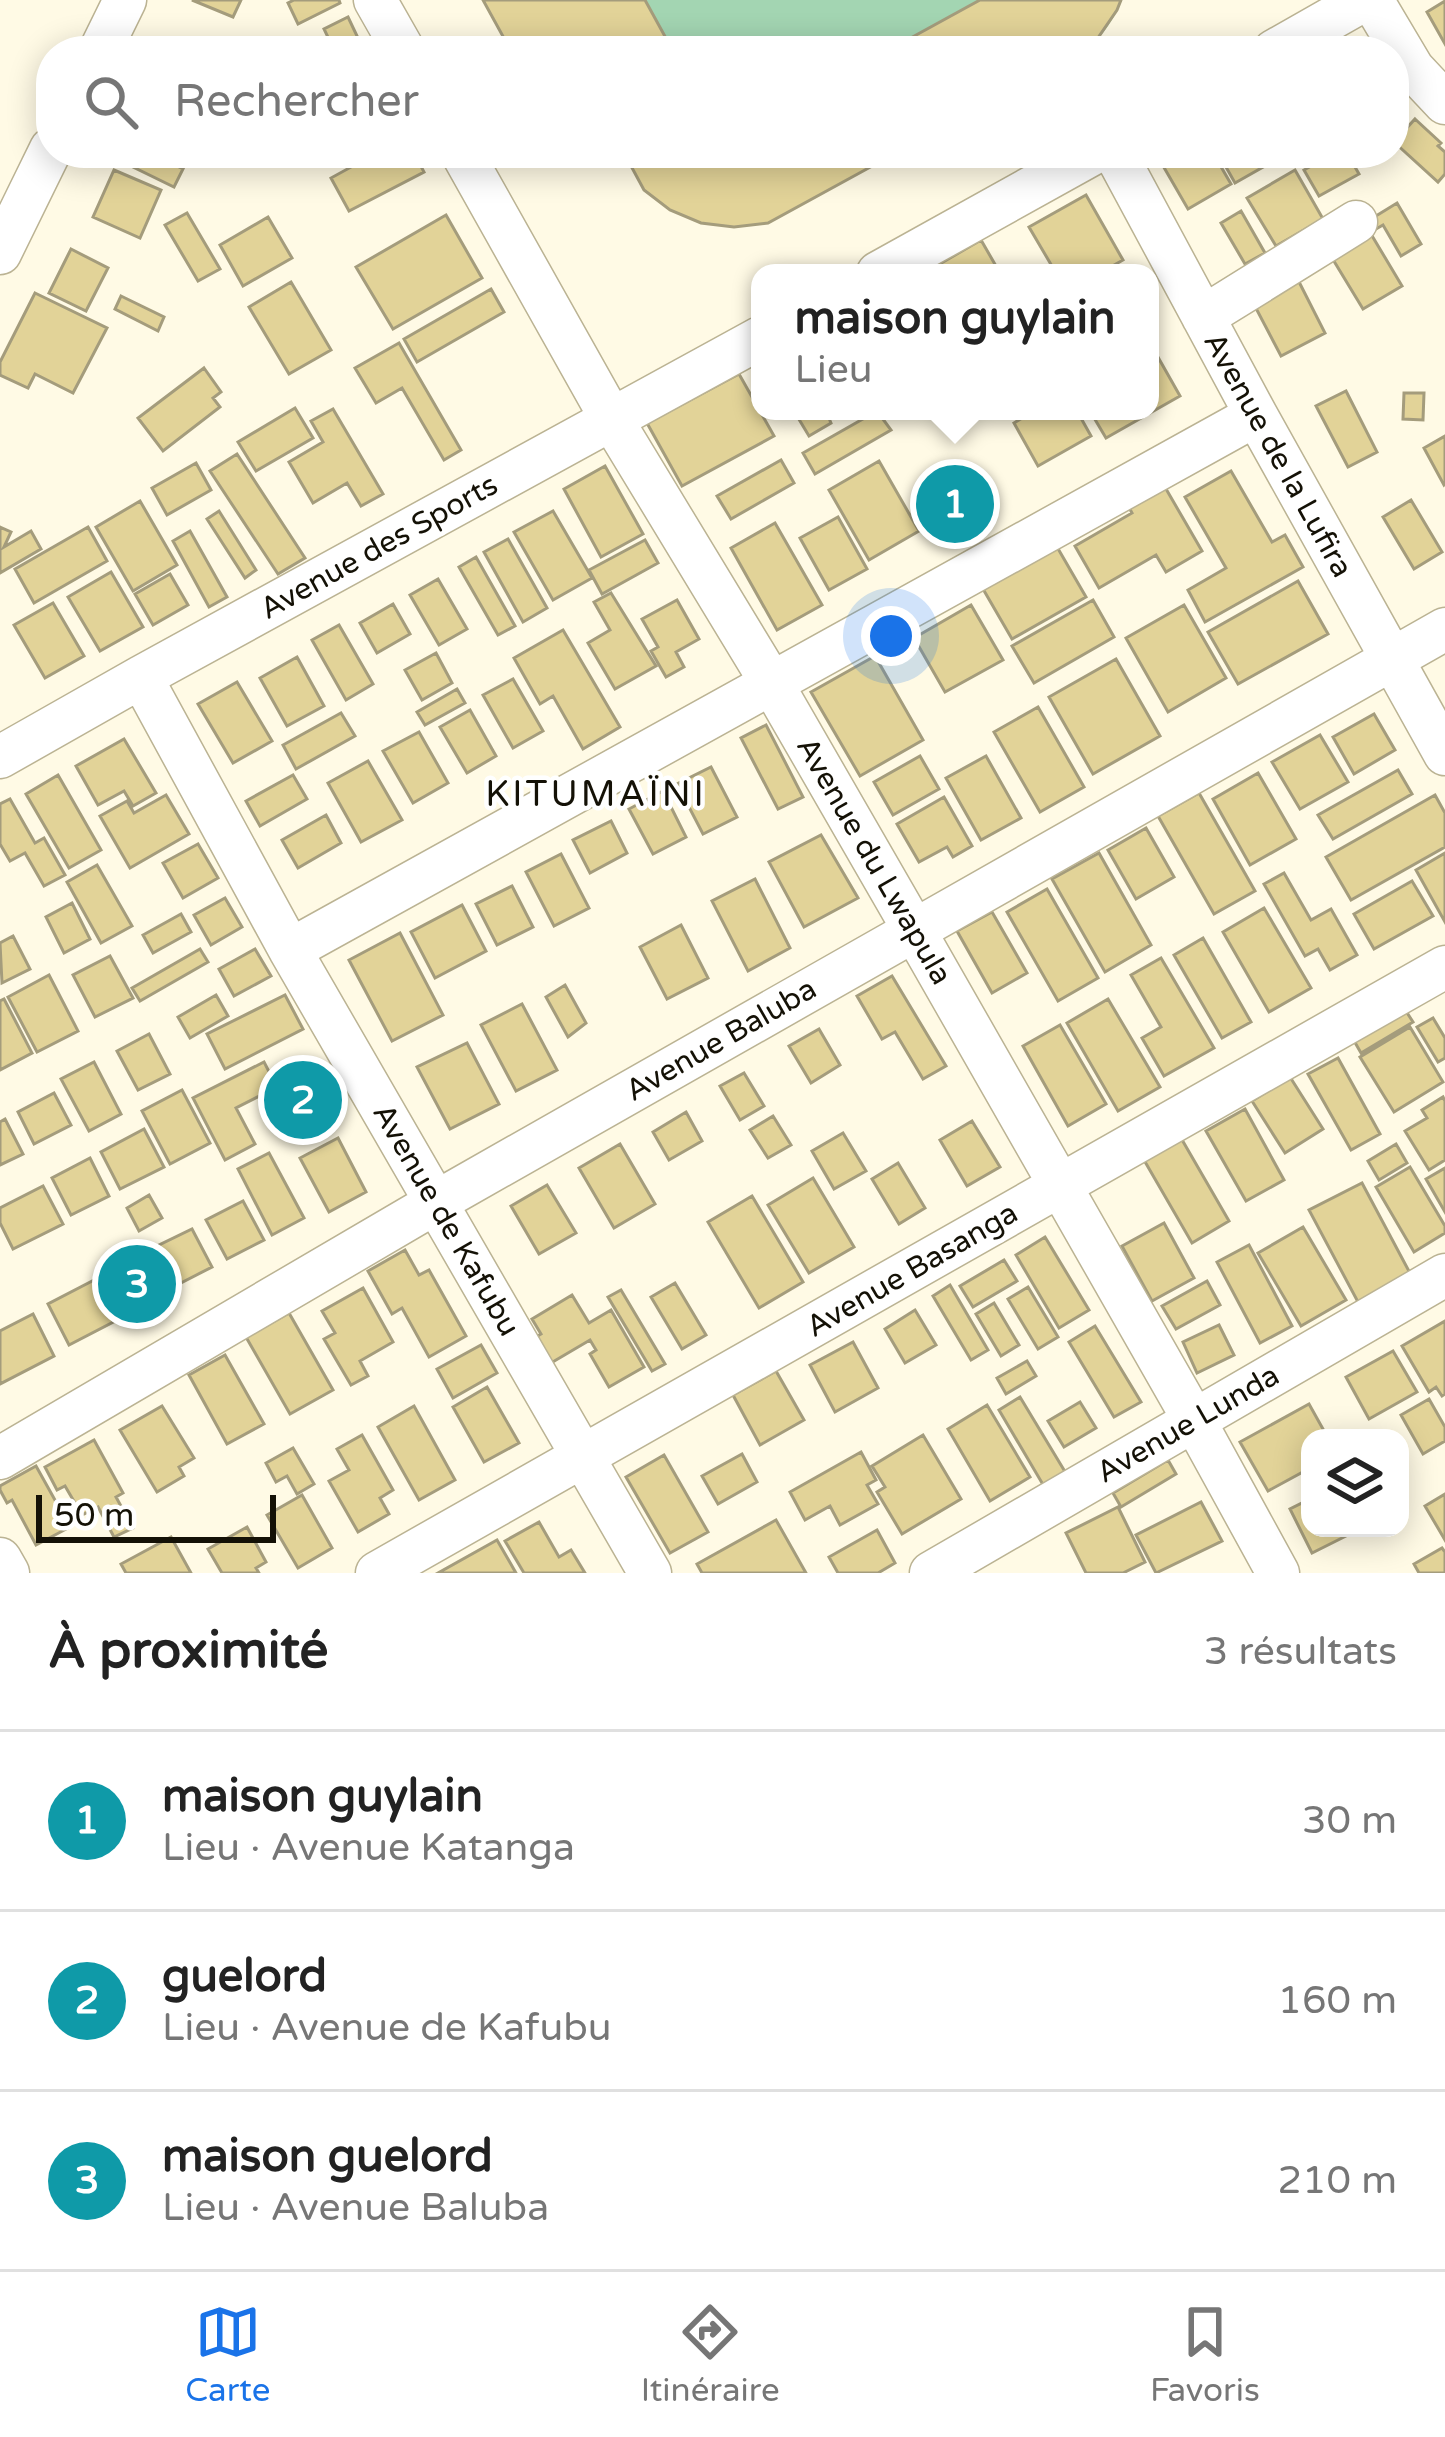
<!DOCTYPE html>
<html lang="fr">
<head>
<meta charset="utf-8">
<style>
  body { margin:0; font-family:"Varela Round",sans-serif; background:#f6f6f6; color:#222 }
  .controls { position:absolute; right:36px; bottom:36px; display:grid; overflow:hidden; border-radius:24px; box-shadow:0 6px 30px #0003 }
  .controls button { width:108px; height:108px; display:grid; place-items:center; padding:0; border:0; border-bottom:3px solid #e0e0e0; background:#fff; color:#222; font:60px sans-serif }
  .scale { position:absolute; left:36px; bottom:30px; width:240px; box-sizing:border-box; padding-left:12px; border:6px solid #141106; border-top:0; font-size:33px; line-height:42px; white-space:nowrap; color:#141106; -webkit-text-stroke:9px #fff; paint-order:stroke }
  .you { position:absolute; left:891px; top:636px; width:42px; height:42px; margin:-30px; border:9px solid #fff; border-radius:50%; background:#1a73e8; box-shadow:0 0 0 18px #1a73e833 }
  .badge { display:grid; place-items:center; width:78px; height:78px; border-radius:50%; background:#1a73e8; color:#fff; font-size:39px; font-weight:700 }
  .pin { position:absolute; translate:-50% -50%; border:6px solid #fff; box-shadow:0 3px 12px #0006 }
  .popup { position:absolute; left:751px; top:264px; width:408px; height:156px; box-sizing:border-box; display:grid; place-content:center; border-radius:24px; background:#fff; filter:drop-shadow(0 3px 9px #0005); font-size:39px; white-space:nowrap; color:#767676 }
  .popup b { font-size:45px; color:#222 }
  .popup::after { content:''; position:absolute; left:50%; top:100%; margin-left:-24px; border:24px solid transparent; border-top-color:#fff }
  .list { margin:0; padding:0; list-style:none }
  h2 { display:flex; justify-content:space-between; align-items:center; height:156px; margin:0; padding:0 48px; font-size:51px }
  h2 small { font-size:39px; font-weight:400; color:#767676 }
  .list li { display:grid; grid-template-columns:78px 1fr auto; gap:36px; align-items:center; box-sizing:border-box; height:180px; padding:0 48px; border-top:3px solid #e0e0e0 }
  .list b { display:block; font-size:45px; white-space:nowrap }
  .list p { margin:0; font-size:39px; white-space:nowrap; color:#767676 }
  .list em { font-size:39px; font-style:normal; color:#767676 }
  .icon { flex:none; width:66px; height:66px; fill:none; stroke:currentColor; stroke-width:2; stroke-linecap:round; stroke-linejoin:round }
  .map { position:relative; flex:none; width:1445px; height:1573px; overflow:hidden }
  .search { position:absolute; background:#fff; box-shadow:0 6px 30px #0003; left:36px; right:36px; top:36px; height:132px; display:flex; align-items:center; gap:30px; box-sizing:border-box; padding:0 42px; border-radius:48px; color:#767676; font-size:45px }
  .sheet { height:696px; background:#fff }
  nav { display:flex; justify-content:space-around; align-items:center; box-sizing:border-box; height:168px; border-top:3px solid #e0e0e0; background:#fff; font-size:33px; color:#767676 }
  nav a { display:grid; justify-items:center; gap:6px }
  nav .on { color:#1a73e8 }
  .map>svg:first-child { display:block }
  .park { fill:#a3d5b2 }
  .building { fill:#e2d398; stroke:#a49c7c; stroke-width:3 }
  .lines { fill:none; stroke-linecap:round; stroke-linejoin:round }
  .minor-casing { stroke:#bbb393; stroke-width:45 }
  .minor { stroke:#fff; stroke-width:42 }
  .labels { text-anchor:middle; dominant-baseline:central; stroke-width:9; stroke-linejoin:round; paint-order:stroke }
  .street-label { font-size:30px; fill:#141106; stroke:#fff }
  .quarter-label { font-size:36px; letter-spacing:3px; fill:#141106; stroke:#fff }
</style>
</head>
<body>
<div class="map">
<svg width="1445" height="1573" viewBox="0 0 1445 1573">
  <rect width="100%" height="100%" fill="#fffae5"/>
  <path class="park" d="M483 0H1121C1115 19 1099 42 1082 51H511Z"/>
  <path class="building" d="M192 0H241L233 17Z
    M294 0H339L340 3 298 24 288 3Z
    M483 0H645L673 51H511Z
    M980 0H1121L1117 10 1093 45 1082 51H887Z
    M1445 1V44L1427 12Z
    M348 17 358 38 334 50 324 29Z
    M1415 119 1441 143 1438 146 1445 152V174L1438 182 1394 142Z
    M134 153H151L183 169 174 187 129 165Z
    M358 153H414L424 172 349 211 331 178 362 161Z
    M624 153H896L768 223 734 227 701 223 670 210 644 190Z
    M1181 153H1213L1231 184 1188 209 1162 164Z
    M1249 153H1278L1281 157 1235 183 1226 167Z
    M1335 153H1347L1359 174 1319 196 1304 170Z
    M114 170 161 190 140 238 93 217Z
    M1295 170 1323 219 1276 246 1247 198Z
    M1086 195 1123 260 1100 273H1056L1029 227Z
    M1397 203 1421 244 1401 256 1383 225 1376 229 1371 219Z
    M1241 211 1265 253 1245 264 1221 223Z
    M187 213 220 269 198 281 165 225Z
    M446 215 482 278 393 329 356 267Z
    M268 217 292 258 243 286 220 245Z
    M1365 224 1402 286 1363 309 1326 248Z
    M981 240 1000 273H942L938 265Z
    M71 249 108 268 86 311 49 293Z
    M1294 272 1325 333 1281 356 1249 295Z
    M291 282 331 350 289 374 249 307Z
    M491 289 504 312 417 362 404 339Z
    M35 293 107 328 73 393 35 374 28 388 0 375V362Z
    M121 296 164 317 158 331 115 309Z
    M399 343 461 450 444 460 402 388 376 403 355 368Z
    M1150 343 1180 396 1106 438 1090 411H1150Z
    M204 368 221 392 213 398 220 407 163 451 138 418Z
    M739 374 774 436 682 486 647 423Z
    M1346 391 1377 452 1348 467 1316 406Z
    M1404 393H1424L1423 420 1403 419Z
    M295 408 313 438 256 471 238 442Z
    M333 409 383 494 361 506 347 483 313 503 289 462 323 442 311 421Z
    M794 411H826L831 423 809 436Z
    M877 411 891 430 815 474 803 453Z
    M1034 411H1077L1091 436 1038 466 1014 423Z
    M1445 436V484L1444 485 1424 448Z
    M237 454 305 558 278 574 210 471Z
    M781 460 794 483 731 519 717 496Z
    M879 461 919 531 869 560 829 490Z
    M196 463 211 490 167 515 152 488Z
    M605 466 643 534 601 557 564 489Z
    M1231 471 1272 542 1285 535 1303 567 1205 622 1188 590 1226 568 1185 497Z
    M971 478 986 504 939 530 925 504Z
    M1162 482 1202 551 1166 572 1156 555 1099 588 1075 546 1132 513 1126 502Z
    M1411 500 1442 552 1414 569 1383 517Z
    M140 501 177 565 133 591 96 527Z
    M219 511 256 570 245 578 207 519Z
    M553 511 592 578 553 600 514 532Z
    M838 517 867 569 829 590 800 538Z
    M775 523 822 605 777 630 731 548Z
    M0 527 11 532 4 547 31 531 41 549 0 573Z
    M88 527 107 561 34 603 15 569Z
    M190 531 227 597 209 607 173 541Z
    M508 539 547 608 523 622 484 552Z
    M645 540 658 563 602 594 589 570Z
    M1053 540 1086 597 1012 639 979 582Z
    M476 557 515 626 498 635 459 567Z
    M111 572 143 627 100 651 68 597Z
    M170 574 188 605 153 625 135 594Z
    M438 579 467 629 439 645 410 595Z
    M1298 581 1328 634 1238 684 1208 632Z
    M611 593 656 666 615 689 588 643 610 630 594 602Z
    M677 600 699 639 676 652 684 667 666 677 651 651 658 647 642 619Z
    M1093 600 1114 637 1034 683 1012 646Z
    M53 603 84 656 45 678 14 625Z
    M393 604 410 634 377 653 360 623Z
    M971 605 1003 660 945 692 914 638Z
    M1184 605 1226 678 1168 712 1126 638Z
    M339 625 373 684 346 700 312 640Z
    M563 630 620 727 583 749 553 696 540 704 514 658Z
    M436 653 452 683 422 700 405 670Z
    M875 656 923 740 860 776 811 692Z
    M297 657 324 706 287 726 260 678Z
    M1116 659 1160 736 1093 774 1049 697Z
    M513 679 543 731 513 748 483 695Z
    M237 682 272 741 233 763 198 704Z
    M457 689 465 703 425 725 417 712Z
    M1038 707 1084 787 1040 812 994 732Z
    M470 710 496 756 467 773 440 727Z
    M341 713 355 736 296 769 283 745Z
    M1374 714 1395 750 1354 774 1333 737Z
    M766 725 803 797 778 809 741 738Z
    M419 732 448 783 413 803 383 751Z
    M1320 735 1348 782 1300 809 1272 762Z
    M124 739 156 793 133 806 124 791 98 805 76 766Z
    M920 756 939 789 893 815 874 782Z
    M986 756 1021 818 981 840 946 778Z
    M368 761 402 820 361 842 328 783Z
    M711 767 737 817 703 834 677 784Z
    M1398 770 1412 794 1333 839 1318 815Z
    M1258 773 1296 839 1250 865 1213 799Z
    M58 775 101 850 69 868 26 794Z
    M293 775 307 799 260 826 246 801Z
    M663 791 686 837 653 854 629 809Z
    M1199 793 1255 891 1214 914 1158 816Z
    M166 795 189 834 130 868 100 816 127 801 134 813Z
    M1435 795 1445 813V847L1351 900 1326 857Z
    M944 797 972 846 953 857 947 847 919 862 897 824Z
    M10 799 35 843 44 838 65 875 44 886 25 853 10 861 0 844V804Z
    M326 815 341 843 298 868 282 840Z
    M611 821 627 853 590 873 573 840Z
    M1146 828 1174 877 1136 899 1108 850Z
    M821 835 858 898 804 927 769 862Z
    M198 844 218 878 183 898 163 863Z
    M1099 853 1151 945 1105 972 1052 879Z
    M1445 853V922L1416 870Z
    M561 854 589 908 554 926 526 872Z
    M97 865 132 926 101 943 67 882Z
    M1284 873 1311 920 1331 909 1357 955 1330 970 1318 949 1305 956 1264 884Z
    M755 879 790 948 748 971 712 901Z
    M1412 881 1433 916 1374 949 1354 914Z
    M512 886 533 927 497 945 476 904Z
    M1047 889 1098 978 1058 1001 1007 912Z
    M225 898 242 927 211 945 194 915Z
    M72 903 90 939 64 953 46 917Z
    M462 905 486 951 435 978 411 932Z
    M1264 908 1311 988 1269 1012 1223 932Z
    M992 912 1027 973 992 993 957 931Z
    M181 914 191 932 153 953 143 935Z
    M681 925 708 978 667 999 640 947Z
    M400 933 443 1015 392 1041 349 960Z
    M13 936 30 969 2 983 0 943Z
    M1203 938 1251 1022 1222 1038 1174 955Z
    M200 949 208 962 140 1001 132 988Z
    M255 949 271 976 234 996 219 969Z
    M110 956 133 998 95 1017 73 975Z
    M1161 958 1214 1048 1164 1076 1142 1038 1161 1027 1131 975Z
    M49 975 78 1031 37 1052 8 997Z
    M892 976 946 1066 923 1079 895 1032 882 1039 857 996Z
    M565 985 586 1023 568 1037 546 997Z
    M216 995 228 1016 190 1038 178 1017Z
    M285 995 303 1029 225 1069 207 1034Z
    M4 999 32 1053 0 1070V1001Z
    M1108 999 1160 1087 1118 1111 1067 1023Z
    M522 1004 557 1070 516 1091 481 1025Z
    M1404 1008 1413 1022 1361 1053 1353 1039Z
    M1433 1018 1445 1038V1058L1438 1062 1417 1027Z
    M1060 1025 1106 1104 1068 1126 1023 1046Z
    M1410 1027 1443 1082 1394 1112 1360 1057Z
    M819 1029 840 1065 811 1083 789 1046Z
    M149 1034 170 1074 138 1090 117 1051Z
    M467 1043 499 1104 450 1129 417 1067Z
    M1338 1058 1380 1134 1351 1150 1308 1074Z
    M94 1062 121 1114 89 1131 61 1079Z
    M264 1062 277 1087 236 1108 255 1144 225 1160 193 1098Z
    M744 1073 764 1106 740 1120 720 1086Z
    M1290 1077 1323 1129 1285 1153 1252 1101Z
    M317 1081V1113L291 1128 279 1107Z
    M182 1090 210 1143 170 1164 142 1111Z
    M54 1093 71 1125 34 1144 18 1112Z
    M1443 1097 1445 1101V1160L1429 1170 1405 1131 1427 1118 1422 1110Z
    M1245 1109 1284 1180 1246 1201 1206 1131Z
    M686 1112 702 1141 669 1160 653 1132Z
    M773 1116 791 1145 768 1158 750 1130Z
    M5 1119 23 1154 0 1165V1122Z
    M972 1121 1000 1167 967 1186 940 1140Z
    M144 1129 164 1167 120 1189 101 1152Z
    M843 1133 866 1171 834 1189 812 1151Z
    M338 1138 366 1192 329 1212 300 1158Z
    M1181 1138 1229 1221 1192 1243 1144 1160Z
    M620 1144 655 1204 614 1228 579 1168Z
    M1396 1144 1407 1163 1379 1180 1368 1161Z
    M269 1153 304 1218 272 1235 238 1169Z
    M90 1158 109 1196 71 1215 52 1178Z
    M898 1163 925 1208 899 1224 872 1179Z
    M1410 1167 1445 1226V1233L1414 1252 1376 1187Z
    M1445 1168V1212L1426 1179Z
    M813 1178 854 1247 809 1273 768 1205Z
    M1362 1183 1411 1275 1358 1302 1309 1210Z
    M547 1185 576 1233 539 1254 511 1206Z
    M43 1186 63 1224 13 1249 0 1223V1208Z
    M149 1195 162 1218 139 1231 127 1208Z
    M752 1196 803 1282 759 1308 708 1222Z
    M243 1201 264 1240 227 1259 206 1220Z
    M1164 1223 1194 1278 1152 1301 1122 1246Z
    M1303 1227 1346 1300 1301 1326 1258 1253Z
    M192 1229 212 1267 175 1286 155 1247Z
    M1045 1237 1089 1310 1059 1328 1016 1255Z
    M1249 1245 1292 1326 1260 1343 1217 1262Z
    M405 1250 419 1275 429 1270 466 1336 429 1357 402 1308 392 1314 368 1271Z
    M144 1255 164 1295 131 1312 111 1272Z
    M1004 1260 1017 1281 973 1307 960 1286Z
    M98 1278 119 1319 69 1345 48 1304Z
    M1207 1281 1220 1305 1176 1329 1162 1306Z
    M675 1283 706 1335 682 1349 651 1297Z
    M950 1285 988 1350 971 1360 933 1296Z
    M1028 1287 1058 1337 1038 1349 1008 1299Z
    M363 1288 393 1342 360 1361 368 1376 351 1385 324 1339 335 1333 322 1311Z
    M621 1290 665 1364 652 1371 608 1297Z
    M572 1295 589 1323 611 1310 644 1367 609 1387 590 1354 596 1350 590 1340 551 1363 536 1337 541 1334 532 1319Z
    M994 1303 1019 1345 1001 1356 976 1314Z
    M915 1310 936 1345 905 1363 885 1329Z
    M289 1313 333 1390 290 1414 246 1337Z
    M33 1314 54 1356 0 1384V1331Z
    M1445 1321V1394L1442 1396 1436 1387 1429 1392 1402 1346Z
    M1219 1325 1234 1355 1197 1373 1183 1342Z
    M1095 1326 1141 1402 1114 1417 1069 1342Z
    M853 1342 878 1388 835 1412 810 1365Z
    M481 1345 497 1373 453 1398 437 1369Z
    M1393 1351 1417 1392 1369 1419 1346 1377Z
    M225 1355 264 1424 227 1444 189 1375Z
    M1027 1361 1036 1376 1006 1394 997 1378Z
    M776 1371 804 1420 760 1445 733 1395Z
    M487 1387 519 1443 484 1462 453 1407Z
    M1020 1397 1067 1475 1045 1488 999 1410Z
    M1429 1399 1445 1427V1441L1423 1454 1401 1415Z
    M1080 1402 1096 1428 1064 1447 1048 1421Z
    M1309 1404 1328 1438H1310V1468L1268 1491 1240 1442Z
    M987 1405 1030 1477 990 1501 948 1429Z
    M162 1406 194 1458 179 1467 184 1476 157 1492 120 1430Z
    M414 1406 455 1480 419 1500 378 1427Z
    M362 1435 393 1490 380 1498 389 1514 358 1532 329 1481 349 1470 337 1449Z
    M923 1435 961 1499 902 1534 877 1492 885 1487 872 1466Z
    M94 1440 123 1493 116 1497 133 1528 114 1537 98 1507 82 1515 65 1486 57 1490 45 1467Z
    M293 1448 314 1484 297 1494 287 1476 276 1482 266 1463Z
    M861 1452 876 1480 867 1485 878 1504 840 1525 830 1506 805 1520 790 1492Z
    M742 1454 757 1482 718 1504 702 1476Z
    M664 1455 708 1532 670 1553 626 1477Z
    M1168 1460 1176 1474 1121 1507 1113 1493Z
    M36 1466 70 1527 36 1545 12 1500 7 1503 0 1490V1486Z
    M1445 1494V1540L1425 1506Z
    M302 1495 332 1548 298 1568 267 1515Z
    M1310 1499V1528H1362L1312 1553 1290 1509Z
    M1201 1502 1222 1541 1156 1573 1136 1535Z
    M1118 1507 1145 1562 1123 1573H1086L1066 1533Z
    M776 1520 806 1573H702L697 1564Z
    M539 1522 559 1557 571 1550 585 1573H524L505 1541Z
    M247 1527 266 1562 256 1568 259 1573H222L208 1549Z
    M877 1530 895 1563 878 1573H838L829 1557Z
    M171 1537 191 1573H126L121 1564Z
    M497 1540 516 1573H438Z
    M1442 1548 1445 1552V1573H1419L1414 1564Z"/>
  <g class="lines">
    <defs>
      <path id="minor" d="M375 0 404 51
        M1372 0 1413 69 1445 103
        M100 51 125 0
        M1274 51 1364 0
        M462 153 612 420 771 682 914 930 1194 1420 1278 1573
        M1115 153 1256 415 1445 754
        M0 253 51 149
        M878 273 1094 153
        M1203 317 1356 222
        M141 677 290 950 650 1573
        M0 757 141 677 760 338
        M290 950 1256 415
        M0 1458 454 1192 1445 629
        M0 1559 8 1573
        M377 1573 1445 967
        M931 1573 1445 1275"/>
    </defs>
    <use href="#minor" class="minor-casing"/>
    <use href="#minor" class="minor"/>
  </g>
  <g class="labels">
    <g class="street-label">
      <text transform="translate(1278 455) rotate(61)">Avenue de la Lufira</text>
      <text transform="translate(379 547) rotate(-29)">Avenue des Sports</text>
      <text transform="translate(874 861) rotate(60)">Avenue du Lwapula</text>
      <text transform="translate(721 1040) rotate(-30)">Avenue Baluba</text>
      <text transform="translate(446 1220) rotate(60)">Avenue de Kafubu</text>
      <text transform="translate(912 1270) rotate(-30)">Avenue Basanga</text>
      <text transform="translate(1188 1424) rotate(-30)">Avenue Lunda</text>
    </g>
    <g class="quarter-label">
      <text x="596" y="794">KITUMAÏNI</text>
    </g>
  </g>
</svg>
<div class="controls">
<button><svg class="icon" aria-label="layers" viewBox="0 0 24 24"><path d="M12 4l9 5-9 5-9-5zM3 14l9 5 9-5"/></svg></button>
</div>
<div class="scale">50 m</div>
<div class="you"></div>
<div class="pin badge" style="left:955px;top:504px;background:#0f9aa8">1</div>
<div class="popup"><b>maison guylain</b>Lieu</div>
<div class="pin badge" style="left:303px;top:1100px;background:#0f9aa8">2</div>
<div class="pin badge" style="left:137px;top:1284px;background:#0f9aa8">3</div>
<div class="search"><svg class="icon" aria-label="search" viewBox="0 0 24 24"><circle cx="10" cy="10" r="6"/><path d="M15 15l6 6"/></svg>Rechercher</div>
</div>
<section class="sheet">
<h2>À proximité<small>3 résultats</small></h2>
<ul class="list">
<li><span class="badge" style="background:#0f9aa8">1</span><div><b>maison guylain</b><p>Lieu · Avenue Katanga</p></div><em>30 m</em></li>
<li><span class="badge" style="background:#0f9aa8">2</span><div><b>guelord</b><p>Lieu · Avenue de Kafubu</p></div><em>160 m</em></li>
<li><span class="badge" style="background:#0f9aa8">3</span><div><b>maison guelord</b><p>Lieu · Avenue Baluba</p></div><em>210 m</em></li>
</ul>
</section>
<nav>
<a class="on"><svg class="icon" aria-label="map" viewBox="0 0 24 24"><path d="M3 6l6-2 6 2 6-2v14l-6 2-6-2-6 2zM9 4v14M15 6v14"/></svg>Carte</a>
<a><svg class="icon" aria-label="directions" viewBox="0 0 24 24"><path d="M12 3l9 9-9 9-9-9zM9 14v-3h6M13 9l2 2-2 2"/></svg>Itinéraire</a>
<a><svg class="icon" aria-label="saved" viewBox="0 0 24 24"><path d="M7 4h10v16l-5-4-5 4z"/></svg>Favoris</a>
</nav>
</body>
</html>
